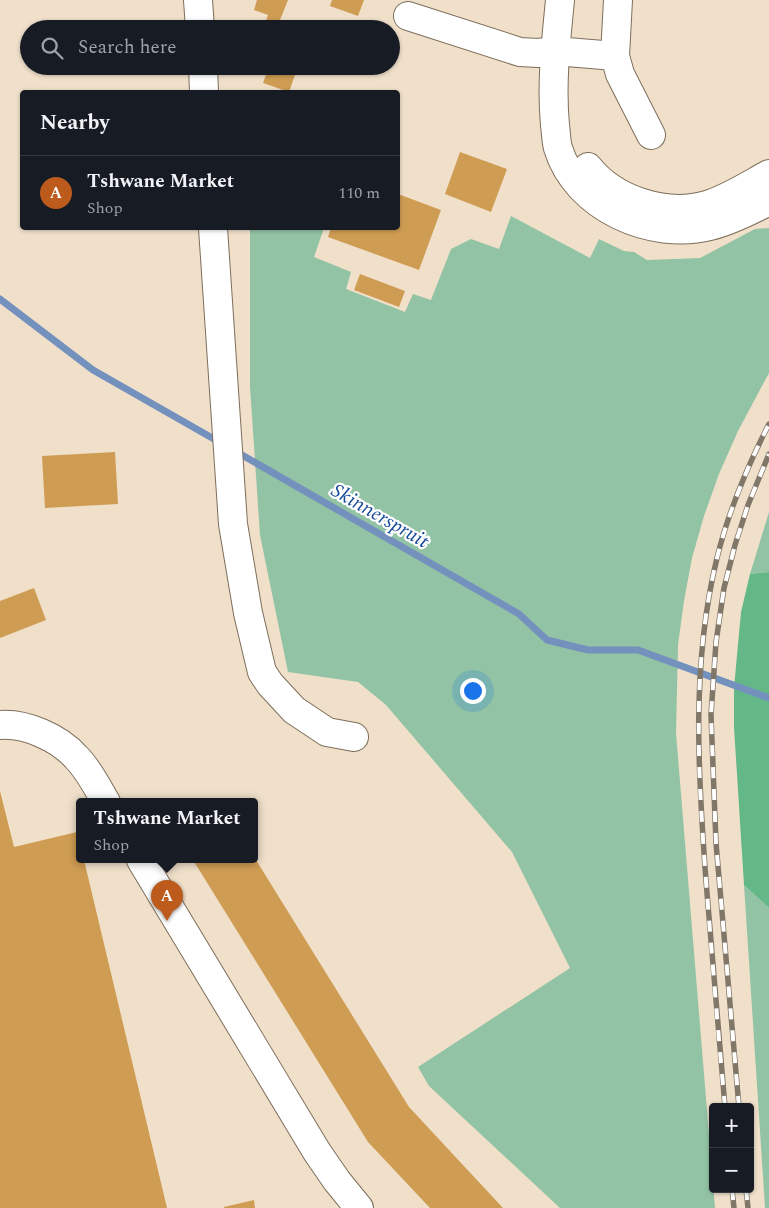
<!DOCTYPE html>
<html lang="en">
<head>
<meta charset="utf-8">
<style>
  body { margin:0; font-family:Spectral,serif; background:#20242c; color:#f1f3f6 }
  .controls { position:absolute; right:15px; bottom:15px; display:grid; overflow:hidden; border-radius:5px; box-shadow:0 1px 4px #0004 }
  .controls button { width:45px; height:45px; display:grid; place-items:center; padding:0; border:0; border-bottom:1px solid #363941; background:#171b24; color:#f1f3f6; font:25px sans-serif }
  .you { position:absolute; left:472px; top:690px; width:18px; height:18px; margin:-12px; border:4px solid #fff; border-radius:50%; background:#1a73e8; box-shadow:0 0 0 8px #1a73e833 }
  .badge { display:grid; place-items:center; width:32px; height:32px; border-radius:50%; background:#bd5b1d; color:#fff; font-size:16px; font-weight:700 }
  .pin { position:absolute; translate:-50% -41px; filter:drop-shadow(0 1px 2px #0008) }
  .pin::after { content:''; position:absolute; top:26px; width:18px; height:15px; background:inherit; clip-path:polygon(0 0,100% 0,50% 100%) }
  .popup { position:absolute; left:76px; top:798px; width:182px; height:65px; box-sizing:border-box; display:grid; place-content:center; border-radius:5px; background:#171b24; filter:drop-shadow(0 1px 4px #0005); font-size:16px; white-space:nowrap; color:#9ea1a6 }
  .popup b { font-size:19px; color:#f1f3f6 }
  .popup::after { content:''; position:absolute; left:50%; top:100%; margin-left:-10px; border:10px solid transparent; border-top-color:#171b24 }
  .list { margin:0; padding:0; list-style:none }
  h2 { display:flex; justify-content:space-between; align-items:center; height:65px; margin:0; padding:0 20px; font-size:21px }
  h2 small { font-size:16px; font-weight:400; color:#9ea1a6 }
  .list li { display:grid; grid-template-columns:32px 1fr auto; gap:15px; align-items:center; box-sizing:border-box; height:75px; padding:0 20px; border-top:1px solid #363941 }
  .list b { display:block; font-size:19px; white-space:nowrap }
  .list p { margin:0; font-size:16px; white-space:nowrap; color:#9ea1a6 }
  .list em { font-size:16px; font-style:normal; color:#9ea1a6 }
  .icon { flex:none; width:28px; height:28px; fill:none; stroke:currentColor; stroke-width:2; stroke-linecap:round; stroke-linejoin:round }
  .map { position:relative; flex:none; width:769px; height:1208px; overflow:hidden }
  .search { position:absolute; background:#171b24; box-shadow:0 1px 4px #0004; left:20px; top:20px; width:380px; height:55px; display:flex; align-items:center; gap:12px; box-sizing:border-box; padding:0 18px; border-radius:28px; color:#9ea1a6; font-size:19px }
  .panel { position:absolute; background:#171b24; box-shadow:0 1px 4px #0004; left:20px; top:90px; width:380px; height:140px; border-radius:5px }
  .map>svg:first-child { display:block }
  .green { fill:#92c3a4 }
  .forest { fill:#64b887 }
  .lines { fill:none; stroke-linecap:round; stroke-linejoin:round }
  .stream { stroke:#7491be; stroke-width:7 }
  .building { fill:#cf9c53 }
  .minor-casing { stroke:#7d6e5b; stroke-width:30 }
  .minor { stroke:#fff; stroke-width:28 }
  .rail-casing { stroke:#817769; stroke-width:5.5 }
  .rail { stroke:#fff; stroke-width:4; stroke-dasharray:11; stroke-linecap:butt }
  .labels { text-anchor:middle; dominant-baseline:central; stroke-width:4.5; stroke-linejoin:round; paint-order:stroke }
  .water-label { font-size:20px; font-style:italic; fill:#174b99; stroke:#fff }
</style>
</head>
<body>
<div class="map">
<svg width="769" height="1208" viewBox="0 0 769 1208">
  <rect width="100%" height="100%" fill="#f0e0ca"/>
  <path class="green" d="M511 216 590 258 599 239 624 251 634 252 647 260 700 258 755 229 769 228V373L738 431 719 474 704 516 692 558 684 601 678 645 676 733 715 1208H560L429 1086 418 1067 570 968 512 852 386 705 358 682 288 672 260 535 250 387V228H324L314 257 351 272 346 289 405 312 413 294 431 300 451 249 471 239 499 249Z
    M769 512V572L750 574Z
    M744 885 769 908V1208H765Z"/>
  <path class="forest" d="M769 572V908L744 885 734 727V688L741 612 750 574Z"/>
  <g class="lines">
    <path class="stream" d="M0 299 93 370 221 443
      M235 451 519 614 547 640 588 650H638L769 698"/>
  </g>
  <path class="building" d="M257 0H288L280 20 296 25 295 29H263L268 15 254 10Z
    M332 0H364L358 16 330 6Z
    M269 66H298L289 92 263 83Z
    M460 152 507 169 491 212 445 194Z
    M398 194 441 210 419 270 328 237 331 228H398Z
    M360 274 405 291 399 307 354 290Z
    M115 452 118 504 45 508 42 456Z
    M34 588 46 620 0 638V601Z
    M0 791 14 847 77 832 80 841V860H84L167 1208H0Z
    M193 860H256L409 1107 503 1208H430L368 1142Z
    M254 1200 255 1208H224V1207Z"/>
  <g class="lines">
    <defs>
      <path id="minor" d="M198 0 200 29
        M560 0C556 41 551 84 555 125 556 132 556 141 558 148 576 208 652 241 710 226 730 221 750 211 769 201
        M618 0 615 56 620 74 651 135
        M408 16 520 52 538 53 555 51 615 56
        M203 66 204 92
        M588 167C614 200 666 217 707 205 729 198 749 185 769 174
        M213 228 233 524 248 613 262 672 270 684 294 710 327 732 354 737
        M0 725C26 723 59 738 76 757 89 770 97 787 106 802
        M141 860 317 1152 337 1181 359 1208"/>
    </defs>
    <use href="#minor" class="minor-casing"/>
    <use href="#minor" class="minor"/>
    <defs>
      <path id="rail" d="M725 1107C718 1031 712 956 706 881 698 773 691 664 717 558 728 513 748 465 769 424
        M739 1107 716 843 711 715 716 642 724 588 735 545 748 505 769 454
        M732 1189 734 1208
        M746 1189 748 1208"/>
    </defs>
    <use href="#rail" class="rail-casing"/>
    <use href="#rail" class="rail"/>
  </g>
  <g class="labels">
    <g class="water-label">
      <text transform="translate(380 516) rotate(30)">Skinnerspruit</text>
    </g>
  </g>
</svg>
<div class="controls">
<button>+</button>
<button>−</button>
</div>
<div class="you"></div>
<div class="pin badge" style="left:167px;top:921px">A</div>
<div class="popup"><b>Tshwane Market</b>Shop</div>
<div class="search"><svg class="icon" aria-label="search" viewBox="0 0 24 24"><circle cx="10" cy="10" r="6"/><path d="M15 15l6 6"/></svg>Search here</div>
<section class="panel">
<h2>Nearby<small></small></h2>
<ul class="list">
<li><span class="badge">A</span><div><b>Tshwane Market</b><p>Shop</p></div><em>110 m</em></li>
</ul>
</section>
</div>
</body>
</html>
